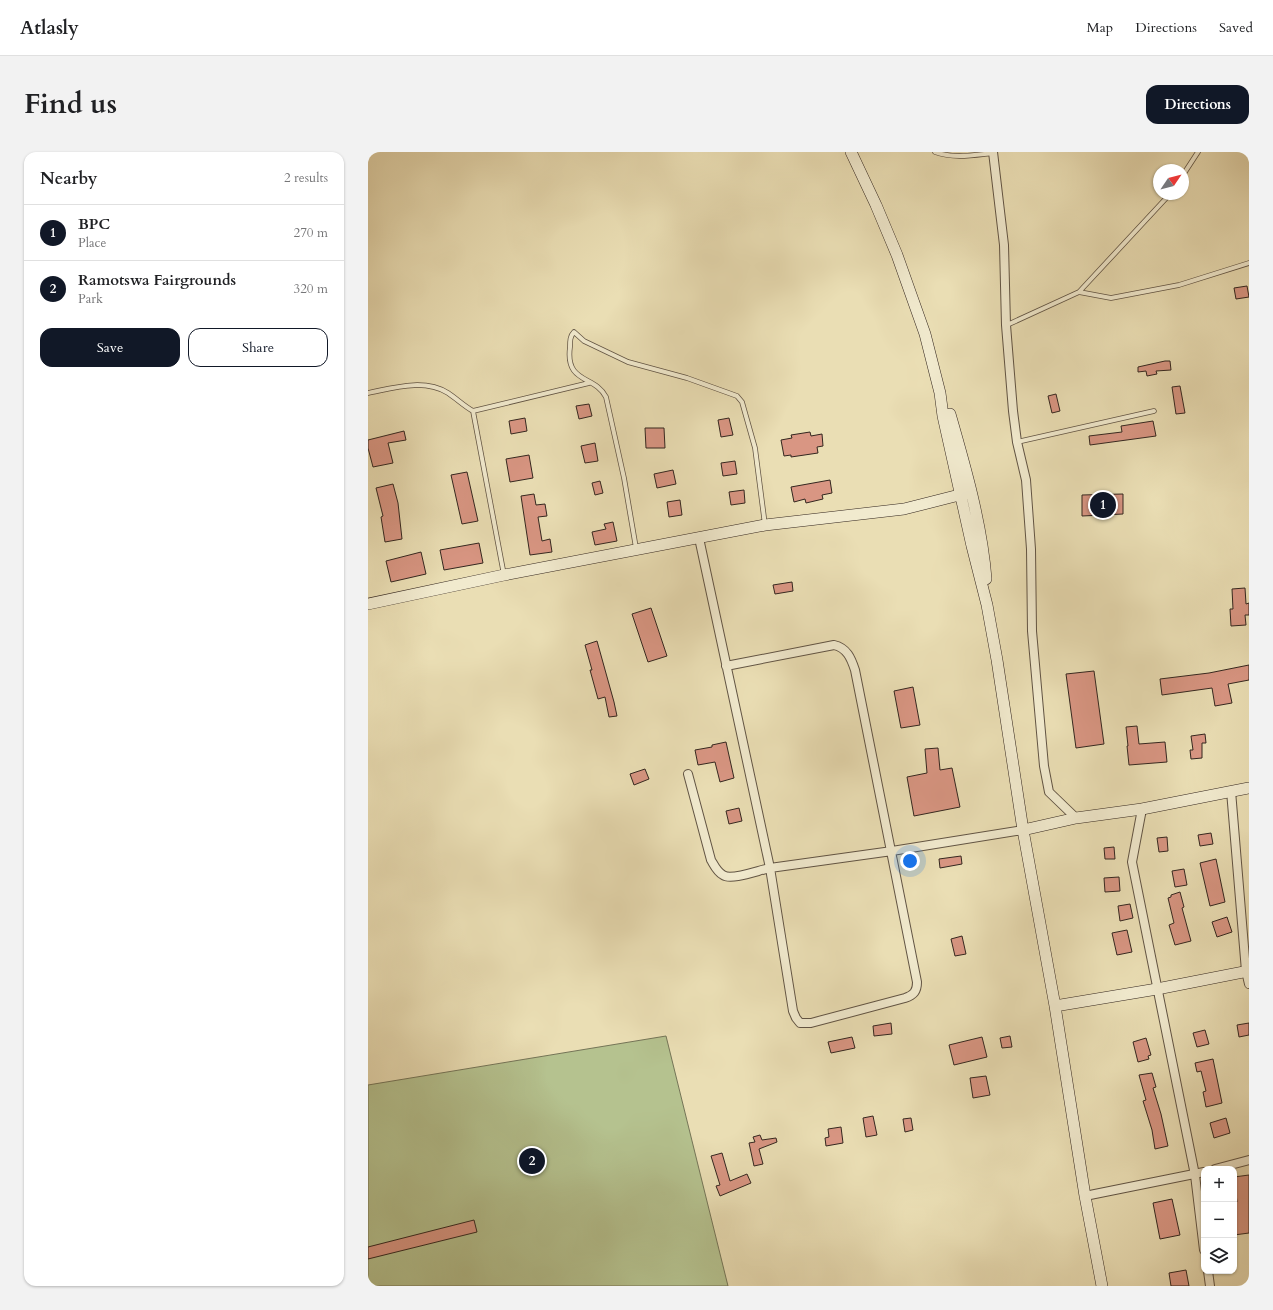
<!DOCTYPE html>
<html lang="en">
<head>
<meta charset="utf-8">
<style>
  body { margin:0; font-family:Cardo,serif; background:#f2f2f2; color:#202124 }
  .controls { position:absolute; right:12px; bottom:12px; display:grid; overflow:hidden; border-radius:8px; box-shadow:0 1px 3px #0004 }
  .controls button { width:36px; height:36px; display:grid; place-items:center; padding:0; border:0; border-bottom:1px solid #e0e0e0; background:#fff; color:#202124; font:20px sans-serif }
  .compass { position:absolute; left:785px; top:12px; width:36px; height:36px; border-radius:50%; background:#fff; box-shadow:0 1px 3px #0004; rotate:55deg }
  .you { position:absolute; left:542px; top:709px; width:14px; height:14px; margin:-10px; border:3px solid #fff; border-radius:50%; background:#1a73e8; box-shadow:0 0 0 6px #1a73e833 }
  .badge { display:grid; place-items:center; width:26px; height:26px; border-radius:50%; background:#111827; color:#fff; font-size:13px; font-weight:700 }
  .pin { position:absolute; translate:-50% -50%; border:2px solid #fff; box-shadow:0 1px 4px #0006 }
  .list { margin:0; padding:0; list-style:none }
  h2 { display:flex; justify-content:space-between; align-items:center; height:52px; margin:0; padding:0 16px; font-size:17px }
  h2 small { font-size:13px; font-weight:400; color:#757577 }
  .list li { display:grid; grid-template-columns:26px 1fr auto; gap:12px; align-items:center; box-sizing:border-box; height:56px; padding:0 16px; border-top:1px solid #e0e0e0 }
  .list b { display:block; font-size:15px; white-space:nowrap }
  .list p { margin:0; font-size:13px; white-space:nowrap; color:#757577 }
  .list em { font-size:13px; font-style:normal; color:#757577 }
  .actions { display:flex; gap:8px; padding:12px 16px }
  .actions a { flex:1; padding:9px 0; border:1px solid #111827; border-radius:12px; text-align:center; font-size:14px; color:#111827 }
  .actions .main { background:#111827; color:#fff }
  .icon { flex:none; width:22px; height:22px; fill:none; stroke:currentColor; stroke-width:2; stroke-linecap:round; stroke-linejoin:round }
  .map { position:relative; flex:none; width:881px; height:1134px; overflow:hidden; border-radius:12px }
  header { display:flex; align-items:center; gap:24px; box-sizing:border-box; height:56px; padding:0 20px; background:#fff; border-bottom:1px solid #e0e0e0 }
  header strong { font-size:19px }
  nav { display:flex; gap:22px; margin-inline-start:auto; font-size:14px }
  .intro { display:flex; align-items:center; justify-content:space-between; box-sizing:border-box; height:96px; padding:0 24px }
  h1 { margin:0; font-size:28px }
  .button { padding:10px 18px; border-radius:12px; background:#111827; color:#fff; font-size:14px; font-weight:700 }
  main { display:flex; gap:24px; padding:0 24px }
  aside { flex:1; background:#fff; border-radius:12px; box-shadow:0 1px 3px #0004 }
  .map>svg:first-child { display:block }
  .green { fill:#b5c28f; stroke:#747457 }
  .building { fill:#d99683; stroke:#33261f }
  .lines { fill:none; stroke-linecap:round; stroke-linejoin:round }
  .lane-casing { stroke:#615444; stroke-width:5.5 }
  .street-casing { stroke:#615444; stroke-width:10 }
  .secondary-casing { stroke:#33261f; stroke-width:12 }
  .lane { stroke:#f1eace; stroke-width:4 }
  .street { stroke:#f1eace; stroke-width:8 }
  .secondary { stroke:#f1eace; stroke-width:11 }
</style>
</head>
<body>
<header>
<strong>Atlasly</strong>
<nav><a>Map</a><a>Directions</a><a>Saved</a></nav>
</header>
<div class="intro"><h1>Find us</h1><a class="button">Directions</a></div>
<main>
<aside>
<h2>Nearby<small>2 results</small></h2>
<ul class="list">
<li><span class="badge">1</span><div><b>BPC</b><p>Place</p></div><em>270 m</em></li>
<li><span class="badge">2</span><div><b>Ramotswa Fairgrounds</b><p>Park</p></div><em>320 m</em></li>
</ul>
<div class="actions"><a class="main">Save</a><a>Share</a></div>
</aside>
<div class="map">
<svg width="881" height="1134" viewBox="0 0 881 1134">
  <rect width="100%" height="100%" fill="#eadeb4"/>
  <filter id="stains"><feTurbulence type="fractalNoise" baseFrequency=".005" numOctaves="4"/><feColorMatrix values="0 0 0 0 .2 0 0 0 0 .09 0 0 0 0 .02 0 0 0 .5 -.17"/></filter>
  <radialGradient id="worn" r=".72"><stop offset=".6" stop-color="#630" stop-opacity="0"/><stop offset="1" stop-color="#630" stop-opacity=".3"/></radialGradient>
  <path class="green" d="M298 884 360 1134H0V933Z"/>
  <path class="building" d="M879 134 881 145 868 147 866 136Z
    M797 209H802L803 218 788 219 789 222 779 224 778 219 770 220V215Z
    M812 234 817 261 808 262 804 235Z
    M688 242 692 259 684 261 680 244Z
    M221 252 224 264 211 267 208 254Z
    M157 266 159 279 143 282 141 269Z
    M361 266 365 283 353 285 350 268Z
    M785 269 788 284 722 293 721 284 754 280 753 274Z
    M277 276H296L297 296H278Z
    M36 279 38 288 20 291 25 311 5 315 0 296V288Z
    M442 280 443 284 454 282 455 294 449 295 450 301 423 305V303L416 304 413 288 424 286 423 283Z
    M227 291 230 309 217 311 213 294Z
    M161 303 165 326 142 330 138 307Z
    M367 309 369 322 355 324 353 311Z
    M305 318 308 332 289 336 286 322Z
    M99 320 110 369 94 372 83 323Z
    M462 328 464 341 454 343 455 347 438 351 437 347 426 350 423 335Z
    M232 329 235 341 227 343 224 331Z
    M25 332 30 351 34 387 17 390 13 365 15 364 8 336Z
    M376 338 377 351 363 353 361 340Z
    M166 342 168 353 177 352 179 364 170 365 174 389 182 387 184 400 162 403 153 344Z
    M755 342V362L714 364V343Z
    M312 348 314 363 301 365 299 350Z
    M245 370 249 389 227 393 224 380 238 377 236 372Z
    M111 391 115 411 76 418 72 398Z
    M53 400 58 422 23 430 18 409Z
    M424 430 425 439 407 442 405 433Z
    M877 436 878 452 881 451V463H877L878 473 863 474 862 457H865L864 437Z
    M283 456 299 504 280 510 264 462Z
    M229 489 246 550 249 564 241 565 237 545 230 547 222 518H224L217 493Z
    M881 513V528L860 532 864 551 847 554 844 536 794 543 792 527 841 521Z
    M726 519 736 592 708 596 698 522Z
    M545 535 552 573 533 576 526 539Z
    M769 574 771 592 797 590 799 610 761 613 759 594H760L758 575Z
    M837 582 838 591H834V606L823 607 822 598H825L823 584Z
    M358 590 366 626 352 630 347 610 330 613 327 598 344 595V593Z
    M570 596 572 618 584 616 592 655 546 664 539 625 559 621 557 597Z
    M277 617 281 627 266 633 262 622Z
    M371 656 374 669 361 672 358 659Z
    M843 681 845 692 832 694 830 683Z
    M799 685 800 699 791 700 789 686Z
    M746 695 747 707H737L736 696Z
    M593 704 594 712 572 716 571 707Z
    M848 707 857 750 842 754 832 711Z
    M816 717 819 733 807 735 804 719Z
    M751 725 752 739 737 740 736 726Z
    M812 740 816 755 814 756 823 789 807 793 801 773 806 771 800 746 803 745V743Z
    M762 752 765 766 752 769 750 754Z
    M859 765 864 780 849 785 844 770Z
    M759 778 764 800 749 803 744 781Z
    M594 784 598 802 587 804 583 787Z
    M523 871 524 882 506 884 505 874Z
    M881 871V883L871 885 869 873Z
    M837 878 841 892 829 895 825 881Z
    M642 884 644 895 634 896 632 886Z
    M484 885 487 896 463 901 460 890Z
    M614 885 619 905 586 913 581 893Z
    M778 886 783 903 780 904 781 907 770 910 765 890Z
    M845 907 854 951 838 955 835 940 838 939 833 919 829 920 827 911Z
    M784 921 788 935 785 936 793 962 800 994 787 997 784 978 775 949 778 948 771 923Z
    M618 924 622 943 605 946 602 926Z
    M505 964 509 983 498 985 495 966Z
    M543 966 545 978 537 980 535 967Z
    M858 966 862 981 846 986 842 971Z
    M473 975 475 991 458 994 457 986 461 985 460 977Z
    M392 983 394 988 408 986 409 990 391 997 395 1012 386 1014 381 991 387 990 385 985Z
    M354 1001 362 1029 379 1022 383 1031 352 1044 348 1034 352 1033 343 1004Z
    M881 1023V1081L866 1083V1051L869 1050 866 1025Z
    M804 1047 812 1083 792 1087 785 1051Z
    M106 1068 109 1080 0 1107V1095Z
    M818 1118 821 1134H803L801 1121Z"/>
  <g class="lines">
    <defs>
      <path id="lane" d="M567 0C586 7 606 3 625 1
        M815 23 830 0
        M711 140 743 146 811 133 881 111
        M639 173 711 140 802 42
        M0 241C25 236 56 226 80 241 89 247 96 254 105 259L136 423
        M105 259 221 231
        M649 290 786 259
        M268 396 256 326 238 245C227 223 197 232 202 195 202 189 202 184 206 180L216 189 260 210 319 226 369 244 374 250 387 296 397 373"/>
      <path id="street" d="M625 0 636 93 638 173 645 259 649 290 658 328 663 397 664 479 676 614 681 640 708 666
        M358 514 466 493C479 496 483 506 487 518L549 830C549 839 546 843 537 846L443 871H432L428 866 425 859 402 716 524 699 655 678
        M320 622 343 708C346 713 349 720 355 723 363 729 391 718 402 716L331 386
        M863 639 878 819 881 832
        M774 657 764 710 827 1023 836 1098
        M847 1017 881 1008
        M717 1044 836 1020
        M840 1119 842 1134"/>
      <path id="secondary" d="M483 0 508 53 529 103 557 182 572 241 575 264 604 394 619 453 629 508 655 678 687 854 717 1044 734 1134
        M582 262C597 314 614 373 618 427
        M0 452 136 423 397 373 536 357 603 340
        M655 678 708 666 774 657 881 636
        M687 854 789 837 881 819"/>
    </defs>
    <use href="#lane" class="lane-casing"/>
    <use href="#street" class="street-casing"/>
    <use href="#secondary" class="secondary-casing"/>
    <use href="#lane" class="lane"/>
    <use href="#street" class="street"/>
    <use href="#secondary" class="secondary"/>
  </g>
  <rect width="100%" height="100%" filter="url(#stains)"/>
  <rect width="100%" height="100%" fill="url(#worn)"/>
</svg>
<div class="controls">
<button>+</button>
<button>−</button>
<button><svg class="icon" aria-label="layers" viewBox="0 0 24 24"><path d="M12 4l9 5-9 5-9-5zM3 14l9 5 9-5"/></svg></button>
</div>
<svg class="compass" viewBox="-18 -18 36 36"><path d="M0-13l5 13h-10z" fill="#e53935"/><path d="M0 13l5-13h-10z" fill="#757577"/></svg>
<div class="you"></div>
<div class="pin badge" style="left:735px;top:353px">1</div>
<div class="pin badge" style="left:164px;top:1009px">2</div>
</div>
</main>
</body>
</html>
